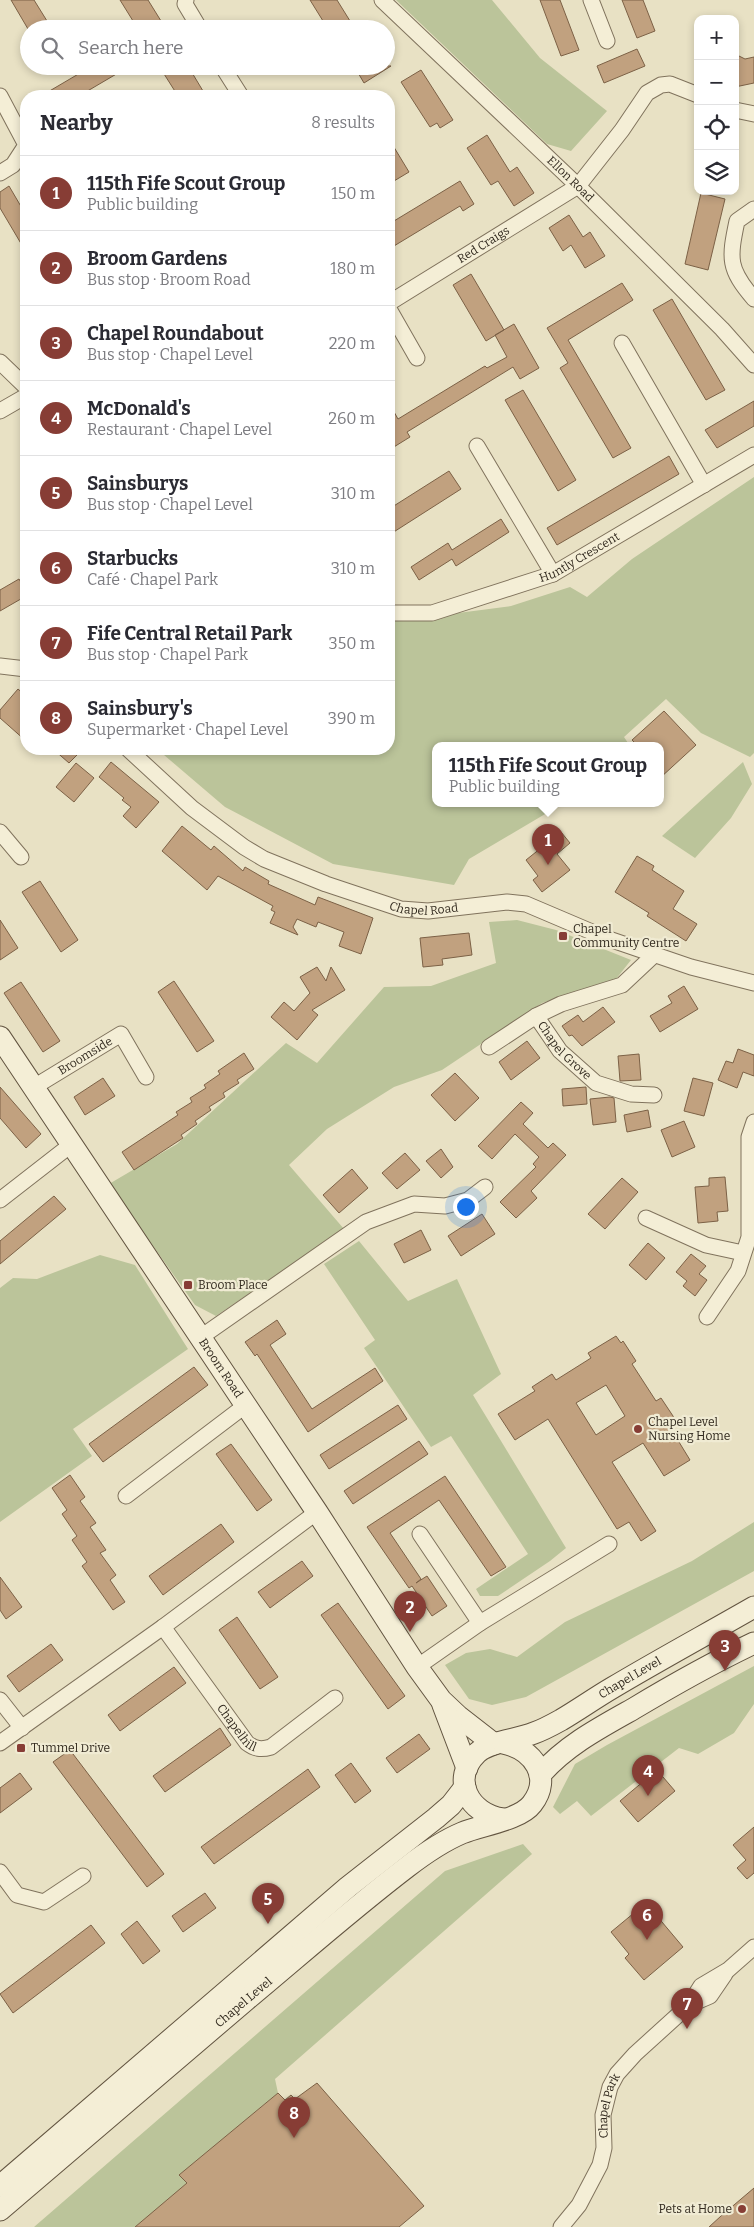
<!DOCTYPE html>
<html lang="en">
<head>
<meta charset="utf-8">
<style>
  body { margin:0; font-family:Bitter,serif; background:#f2f2f3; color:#2b2b33 }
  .controls { position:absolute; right:15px; top:15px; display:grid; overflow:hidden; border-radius:10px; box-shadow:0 2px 8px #0003 }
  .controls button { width:45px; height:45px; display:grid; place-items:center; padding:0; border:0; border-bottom:1px solid #e1e1e2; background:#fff; color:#2b2b33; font:25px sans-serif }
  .you { position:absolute; left:465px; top:1206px; width:18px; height:18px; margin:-12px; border:4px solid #fff; border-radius:50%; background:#1a73e8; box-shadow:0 0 0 8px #1a73e833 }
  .badge { display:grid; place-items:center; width:32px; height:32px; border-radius:50%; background:#873d35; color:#fff; font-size:16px; font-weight:700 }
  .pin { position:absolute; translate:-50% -41px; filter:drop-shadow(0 1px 2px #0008) }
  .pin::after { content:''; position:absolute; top:26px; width:18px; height:15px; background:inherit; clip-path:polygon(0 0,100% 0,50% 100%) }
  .popup { position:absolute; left:432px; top:742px; width:232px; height:65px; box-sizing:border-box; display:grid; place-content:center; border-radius:10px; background:#fff; filter:drop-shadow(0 1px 4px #0005); font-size:16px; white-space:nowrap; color:#7c7c81 }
  .popup b { font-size:19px; color:#2b2b33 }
  .popup::after { content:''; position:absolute; left:50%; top:100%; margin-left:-10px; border:10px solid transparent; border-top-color:#fff }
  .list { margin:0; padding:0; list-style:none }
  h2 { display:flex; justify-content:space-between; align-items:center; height:65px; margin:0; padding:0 20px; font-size:21px }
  h2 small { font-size:16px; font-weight:400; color:#7c7c81 }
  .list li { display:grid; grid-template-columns:32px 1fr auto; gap:15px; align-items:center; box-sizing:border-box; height:75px; padding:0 20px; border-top:1px solid #e1e1e2 }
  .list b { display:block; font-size:19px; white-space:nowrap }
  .list p { margin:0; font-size:16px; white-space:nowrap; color:#7c7c81 }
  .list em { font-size:16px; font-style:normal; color:#7c7c81 }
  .icon { flex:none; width:28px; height:28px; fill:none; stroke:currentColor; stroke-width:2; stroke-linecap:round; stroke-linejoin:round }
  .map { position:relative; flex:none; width:754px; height:2227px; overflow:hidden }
  .search { position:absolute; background:#fff; box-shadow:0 2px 8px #0003; left:20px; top:20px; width:375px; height:55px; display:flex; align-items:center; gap:12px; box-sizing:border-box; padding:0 18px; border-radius:28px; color:#7c7c81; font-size:19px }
  .panel { position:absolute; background:#fff; box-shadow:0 2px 8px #0003; left:20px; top:90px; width:375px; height:665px; border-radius:20px }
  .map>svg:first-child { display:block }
  .green { fill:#bbc49a }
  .building { fill:#c1a17f; stroke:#7c6146; fill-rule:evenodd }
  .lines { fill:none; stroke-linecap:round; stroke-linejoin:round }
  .street-casing { stroke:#80735d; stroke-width:17 }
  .secondary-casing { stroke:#625440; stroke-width:23 }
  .street { stroke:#f4eed6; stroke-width:15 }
  .secondary { stroke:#f4eed6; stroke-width:21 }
  .poi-dot { fill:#873d35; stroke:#f0ebd3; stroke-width:2 }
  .labels { text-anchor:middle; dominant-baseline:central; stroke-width:4.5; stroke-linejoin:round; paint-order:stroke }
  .street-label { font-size:12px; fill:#322a1f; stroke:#f0ebd3 }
  .poi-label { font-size:12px; fill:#322a1f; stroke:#f0ebd3; text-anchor:start }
</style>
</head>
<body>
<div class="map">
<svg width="754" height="2227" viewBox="0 0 754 2227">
  <rect width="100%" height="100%" fill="#e8e1c4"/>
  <path class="green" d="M396 0H492L540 58 607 111 571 151 547 144Z
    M754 477V753L750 757 701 733 666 699 624 737 630 746H436V804H562L469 859 454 885 333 864 225 807 157 749H389V622L511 606 570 587 587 597 632 559Z
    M743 762 752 784 731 818 695 858 662 836Z
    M517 920 556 930 631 960 616 979 542 1003 442 1070 394 1087 327 1129 289 1165 344 1229 216 1316 195 1305 109 1184 177 1144 286 1043 317 1063 384 987 431 986 496 963 489 922Z
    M359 1241 408 1301 457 1279 501 1374 473 1395 566 1548 550 1561 498 1596H480L476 1589 528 1554 451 1436 431 1447 364 1348 375 1340 324 1264Z
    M100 1255 135 1265 188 1349 73 1429 92 1456 0 1522V1288L13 1278 37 1279Z
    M754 1522V1571L526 1697 492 1705 469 1699 445 1665 466 1653 490 1649 517 1657 565 1622 692 1561Z
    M754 1666V1704L734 1733 698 1754 679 1748 591 1816 577 1801 560 1814 553 1807 575 1764 607 1745Z
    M523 1844 532 1854 275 2079 278 2093 180 2175 187 2183 143 2227H34L445 1871Z"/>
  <path class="building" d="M11 0H34L52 29H28Z
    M120 0H148L166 29H138Z
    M310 0H337L355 29H328Z
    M540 0H560L579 50 561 56Z
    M622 0H643L655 31 637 38Z
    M637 49 645 66 604 83 597 66Z
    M735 54 745 59 754 57V83L735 87Z
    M92 66H130L79 96H41Z
    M159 66H188L206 96H178Z
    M365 66H391L364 83 357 71Z
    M421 70 453 120 440 128 437 123 430 127 401 82Z
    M487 135 510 172 517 167 534 193 514 206 498 181 491 185 467 148Z
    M389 139 409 172 389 184Z
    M460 181 474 204 463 211 460 206 389 249V224Z
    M9 186 26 215V252L0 208V192Z
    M701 193 725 199 708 270 685 264Z
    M569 215 583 237 590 232 605 256 585 268 571 245 563 251 549 228Z
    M471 274 504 330 486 341 453 285Z
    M622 283 633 300 568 340 631 448 613 458 560 368 568 363 547 328Z
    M672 299 725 390 706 400 653 310Z
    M514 324 539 368 520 379 513 367 407 432 410 437 389 450V403L398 419 485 366 487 368 507 357 495 335Z
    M523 390 576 480 558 491 505 400Z
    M754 401V426L717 448 705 430Z
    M669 456 679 474 557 545 547 528Z
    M449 471 461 489 389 535V509Z
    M501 519 509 532 456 566 452 559 419 580 411 567 448 543 452 550Z
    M19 579 26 591V596L0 611V590Z
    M18 689 26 696V741L0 718V710Z
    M664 711 696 745 660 778V746H638L632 740Z
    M53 749H83L69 763Z
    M111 762 159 802 136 828 123 816 131 807 122 800 124 798 99 777Z
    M76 763 94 778 74 802 56 787Z
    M182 826 211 850 214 846 243 871 245 867 269 881 268 884 315 905 318 897 373 918 361 954 339 946 344 932 318 922 316 927 297 919 293 927 298 935 270 923 275 912 271 910 273 906 218 876 207 890 162 851Z
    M561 832 570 843 557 854 570 870 542 892 533 880 538 876 526 860Z
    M637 856 654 866 652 870 684 891 673 909 697 924 686 941 647 916 649 913 615 892Z
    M40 881 78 940 61 952 22 892Z
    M0 920 18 948 0 960Z
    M469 933 472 955 442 959 443 965 423 967 420 938Z
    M317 967 326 981 331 967 345 990 312 1010 318 1015 297 1040 271 1017 284 1002 294 1011 310 993 300 977Z
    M174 981 214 1041 197 1052 158 992Z
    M21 982 60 1041 43 1052 4 993Z
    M684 986 698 1009 660 1032 650 1016 672 1003 668 996Z
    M603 1007 615 1022 582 1046 572 1035 569 1036 562 1026 578 1015 583 1022Z
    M527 1041 540 1058 511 1080 499 1062Z
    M738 1049 754 1055V1076L743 1072 737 1088 718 1080 726 1061 733 1063Z
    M244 1053 254 1069 237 1080 239 1083 223 1093 225 1097 209 1107 211 1110 195 1121 197 1124 181 1135 183 1138 134 1170 122 1152 178 1115 176 1112 192 1102 190 1098 206 1088 204 1085 220 1074 218 1071Z
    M639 1054 641 1080 620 1081 618 1056Z
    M455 1073 479 1098 455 1121 431 1095Z
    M103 1078 115 1096 85 1115 74 1097Z
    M693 1078 713 1083 704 1116 684 1111Z
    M0 1087 41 1134 26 1148 0 1118Z
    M586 1087 587 1104 563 1106 562 1089Z
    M610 1097 614 1098 616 1122 593 1125 590 1099Z
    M521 1102 533 1113 523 1124 548 1148 553 1143 566 1155 531 1191 537 1198 516 1218 500 1202 536 1167 533 1164 539 1157 515 1134 492 1159 478 1146Z
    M648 1110 651 1127 627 1132 624 1115Z
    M684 1121 695 1147 672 1157 661 1130Z
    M441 1149 453 1167 441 1178 426 1161Z
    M405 1153 420 1170 397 1189 382 1173Z
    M352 1169 368 1188 339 1213 323 1195Z
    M725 1177 728 1211 717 1212 718 1221 698 1223 695 1187 709 1186V1178Z
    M622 1178 638 1192 605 1229 588 1214Z
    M54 1196 66 1209 0 1264V1241Z
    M482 1214 495 1234 461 1256 448 1236Z
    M421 1230 431 1250 404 1263 394 1244Z
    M648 1243 665 1258 646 1280 629 1265Z
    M691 1254 706 1266 699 1274 707 1280 695 1296 683 1286 687 1281 676 1272Z
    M277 1320 286 1334 270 1345 312 1409 375 1368 383 1381 308 1432 257 1354 255 1356 245 1342Z
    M616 1336 621 1343 623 1341 636 1361 632 1364 656 1401 661 1398 675 1419 668 1424 690 1460 664 1476 643 1443 612 1462 656 1531 641 1541 629 1522 617 1529 548 1419 515 1440 498 1414 535 1391 532 1387 552 1374 556 1380 591 1358 588 1353ZM606 1385 625 1416 596 1435 576 1403Z
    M194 1367 208 1385 103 1462 89 1444Z
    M398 1405 407 1419 329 1469 320 1455Z
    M419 1441 428 1454 353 1504 344 1491Z
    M231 1444 272 1500 257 1511 216 1454Z
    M70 1475 85 1497 80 1501 96 1523 90 1527 106 1550 100 1553 116 1575 110 1580 125 1602 113 1610 82 1566 87 1562 72 1540 77 1536 62 1514 67 1510 52 1488Z
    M445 1476 506 1567 491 1576 439 1500 390 1533 421 1579 416 1583 427 1576 447 1606 432 1616 412 1586 409 1588 367 1527Z
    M221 1524 234 1542 163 1595 149 1576Z
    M302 1561 313 1576 270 1608 258 1592Z
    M0 1577 22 1607 6 1619 0 1610Z
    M338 1603 405 1696 388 1709 321 1615Z
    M237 1617 278 1677 260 1689 219 1630Z
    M51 1644 63 1660 19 1692 7 1676Z
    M174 1667 186 1683 120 1731 108 1715Z
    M220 1728 231 1745 165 1792 153 1776Z
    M419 1734 430 1749 397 1773 386 1758Z
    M70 1750 164 1874 147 1887 53 1762Z
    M351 1763 371 1791 355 1803 335 1775Z
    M308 1769 320 1787 214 1864 201 1847Z
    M657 1770 675 1791 638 1822 620 1801Z
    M20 1773 32 1789 0 1813V1788Z
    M754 1827V1873L747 1879 737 1868 746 1860 733 1845Z
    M205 1893 216 1908 183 1932 172 1916Z
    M646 1903 683 1947 644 1980 625 1958 629 1954 611 1932Z
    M137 1921 160 1951 143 1964 121 1934Z
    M91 1925 105 1943 13 2013 0 1994Z
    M317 2083 424 2206 399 2227H135L187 2183 179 2175 278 2093 285 2100 291 2095 295 2099Z
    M754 2188V2227H709L721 2216Z"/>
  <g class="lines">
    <defs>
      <g id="street">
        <path d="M186 0 185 4 200 29"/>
        <path id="s1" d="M382 0 578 186 722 329 754 365"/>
        <path d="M591 0 607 41"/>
        <path d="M222 66 241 96"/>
        <path d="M0 96 26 145 13 165 0 173"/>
        <path d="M735 110 754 114"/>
        <path d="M754 209 737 221C729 259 728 269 754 299"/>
        <path id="s2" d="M389 303 578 186 622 130 647 93 661 85 670 84 698 95"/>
        <path d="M389 309 417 358"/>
        <path d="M622 343 704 485"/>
        <path d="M0 362 26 387"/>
        <path d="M0 411 26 396"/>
        <path d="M477 446 553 574"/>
        <path id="s3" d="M389 613H432L553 574 754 455"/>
        <path d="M0 666 26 669"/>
        <path id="s4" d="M128 749 192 808 244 847 264 859 326 884 401 909 428 911 507 902 526 904 606 938 691 967 754 983"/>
        <path d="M0 832 21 857"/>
        <path id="s5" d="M536 1016 560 1051 596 1083 631 1094 654 1095"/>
        <path d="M489 1047 536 1016 561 1004 622 985 654 955"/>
        <path id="s6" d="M34 1087 121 1034 146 1077"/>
        <path d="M0 1200 72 1144"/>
        <path d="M646 1218 706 1245 743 1253"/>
        <path d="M707 1317 738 1271 749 1237V1137L754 1122"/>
        <path d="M201 1337 366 1222 414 1204 445 1206 468 1200 485 1187"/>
        <path d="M126 1496 246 1405"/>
        <path d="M420 1534 480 1623"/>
        <path id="s7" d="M163 1627 247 1743C255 1749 261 1750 271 1747L335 1698"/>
        <path d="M417 1667 480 1623 609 1544"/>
        <path d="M0 1700 22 1728"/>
        <path d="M0 1743 163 1627 317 1512"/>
        <path d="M0 1872 17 1895 44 1902 83 1876"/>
        <path d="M689 2005 710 1996 725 1974"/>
        <path id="s8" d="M561 2227 579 2205 600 2165 604 2148 603 2115 610 2087 617 2074 635 2054 689 2005 701 1986 728 1970 754 1947"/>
      </g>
      <g id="secondary">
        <path id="s9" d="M0 1037 317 1512 417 1667 441 1700 458 1716 494 1744"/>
        <path d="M443 1705 467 1768"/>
        <path d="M540 1775C565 1746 599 1728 633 1709 673 1685 712 1663 754 1643"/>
        <path id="s10" d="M503 1819C469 1814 450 1779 477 1753 490 1741 517 1740 534 1733 543 1730 552 1725 561 1720 578 1710 595 1698 612 1688 659 1660 707 1634 754 1607"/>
        <path d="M0 2186 348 1887 436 1818 451 1805 465 1787"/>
        <path id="s11" d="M0 2210C82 2140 164 2070 246 2000 300 1955 352 1909 407 1867 424 1854 443 1841 462 1833 481 1825 520 1820 532 1804 553 1777 533 1749 503 1743"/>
      </g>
    </defs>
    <use href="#street" class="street-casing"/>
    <use href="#secondary" class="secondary-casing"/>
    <use href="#street" class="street"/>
    <use href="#secondary" class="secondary"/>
  </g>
  <g class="poi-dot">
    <rect x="558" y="931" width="10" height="10" rx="2.5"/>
    <rect x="183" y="1280" width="10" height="10" rx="2.5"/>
    <circle cx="638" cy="1429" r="5"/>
    <rect x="16" y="1743" width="10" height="10" rx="2.5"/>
    <circle cx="742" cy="2209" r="5"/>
  </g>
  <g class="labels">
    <g class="street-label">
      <text stroke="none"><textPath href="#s1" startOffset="260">Ellon Road</textPath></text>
      <text stroke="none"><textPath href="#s2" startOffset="111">Red Craigs</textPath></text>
      <text stroke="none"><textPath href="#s3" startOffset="201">Huntly Crescent</textPath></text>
      <text stroke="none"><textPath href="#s4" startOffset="344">Chapel Road</textPath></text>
      <text stroke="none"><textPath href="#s5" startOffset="45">Chapel Grove</textPath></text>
      <text stroke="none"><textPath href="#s6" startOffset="60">Broomside</textPath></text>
      <text stroke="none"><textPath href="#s9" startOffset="398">Broom Road</textPath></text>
      <text stroke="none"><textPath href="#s10" startOffset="262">Chapel Level</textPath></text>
      <text stroke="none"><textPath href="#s7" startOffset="125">Chapelhill</textPath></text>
      <text stroke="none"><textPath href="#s11" startOffset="320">Chapel Level</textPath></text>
      <text stroke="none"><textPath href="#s8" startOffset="134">Chapel Park</textPath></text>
    </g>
    <g class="poi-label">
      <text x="573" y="929">Chapel<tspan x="573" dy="14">Community Centre</tspan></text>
      <text x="198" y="1285">Broom Place</text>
      <text x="648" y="1422">Chapel Level<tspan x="648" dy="14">Nursing Home</tspan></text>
      <text x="31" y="1748">Tummel Drive</text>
      <text x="732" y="2209" text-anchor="end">Pets at Home</text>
    </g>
  </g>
</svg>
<div class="controls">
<button>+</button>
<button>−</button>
<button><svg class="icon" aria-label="locate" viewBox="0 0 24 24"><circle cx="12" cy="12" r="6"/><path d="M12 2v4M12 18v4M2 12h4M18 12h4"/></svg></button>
<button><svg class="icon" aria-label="layers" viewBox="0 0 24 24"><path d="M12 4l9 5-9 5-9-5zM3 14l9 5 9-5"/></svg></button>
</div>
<div class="you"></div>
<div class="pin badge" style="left:548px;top:865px">1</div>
<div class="popup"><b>115th Fife Scout Group</b>Public building</div>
<div class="pin badge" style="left:410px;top:1632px">2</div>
<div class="pin badge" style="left:725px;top:1671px">3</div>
<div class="pin badge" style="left:648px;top:1796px">4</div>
<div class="pin badge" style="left:268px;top:1924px">5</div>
<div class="pin badge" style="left:647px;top:1940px">6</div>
<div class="pin badge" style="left:687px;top:2029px">7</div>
<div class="pin badge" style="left:294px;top:2138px">8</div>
<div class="search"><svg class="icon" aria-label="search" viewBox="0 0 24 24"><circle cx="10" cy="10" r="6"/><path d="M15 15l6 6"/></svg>Search here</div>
<section class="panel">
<h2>Nearby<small>8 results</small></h2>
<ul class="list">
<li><span class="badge">1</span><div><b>115th Fife Scout Group</b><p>Public building</p></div><em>150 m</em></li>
<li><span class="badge">2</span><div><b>Broom Gardens</b><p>Bus stop · Broom Road</p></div><em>180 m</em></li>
<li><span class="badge">3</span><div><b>Chapel Roundabout</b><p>Bus stop · Chapel Level</p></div><em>220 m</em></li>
<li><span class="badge">4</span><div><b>McDonald's</b><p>Restaurant · Chapel Level</p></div><em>260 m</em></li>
<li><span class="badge">5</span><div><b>Sainsburys</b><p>Bus stop · Chapel Level</p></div><em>310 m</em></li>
<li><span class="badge">6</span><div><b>Starbucks</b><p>Café · Chapel Park</p></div><em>310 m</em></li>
<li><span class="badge">7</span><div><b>Fife Central Retail Park</b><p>Bus stop · Chapel Park</p></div><em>350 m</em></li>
<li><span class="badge">8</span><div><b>Sainsbury's</b><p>Supermarket · Chapel Level</p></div><em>390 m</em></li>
</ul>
</section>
</div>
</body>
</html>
